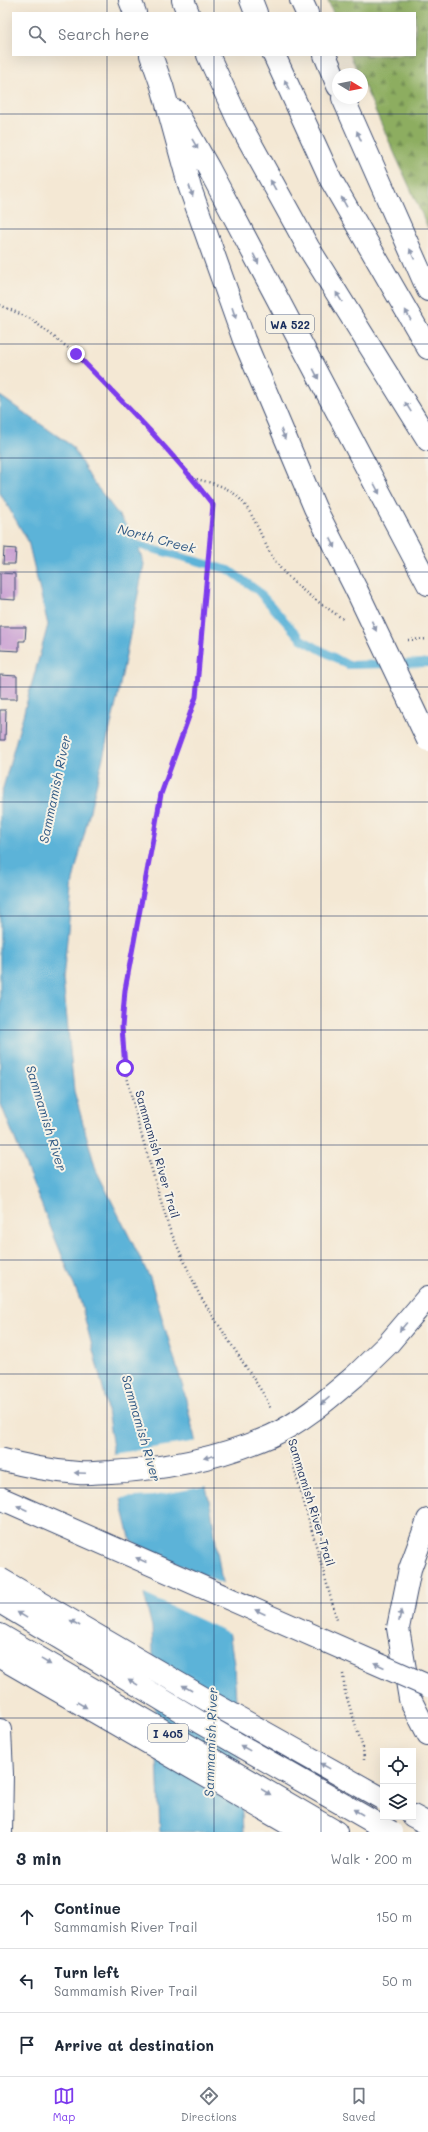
<!DOCTYPE html>
<html lang="en">
<head>
<meta charset="utf-8">
<style>
  body { margin:0; font-family:Mali,sans-serif; background:#f2f2f3; color:#1f2937 }
  .controls { position:absolute; right:12px; bottom:12px; display:grid; overflow:hidden; border-radius:0px; box-shadow:0 4px 16px #0002 }
  .controls button { width:36px; height:36px; display:grid; place-items:center; padding:0; border:0; border-bottom:1px solid #e0e1e3; background:#fff; color:#1f2937; font:20px sans-serif }
  .compass { position:absolute; left:332px; top:68px; width:36px; height:36px; border-radius:50%; background:#fff; box-shadow:0 4px 16px #0002; rotate:100deg }
  .stop { position:absolute; width:12px; height:12px; margin:-9px; border:3px solid #7c3aed; border-radius:50%; background:#fff }
  .stop.end { background:#7c3aed; border-color:#fff; box-shadow:0 1px 4px #0008 }
  .list { margin:0; padding:0; list-style:none }
  h2 { display:flex; justify-content:space-between; align-items:center; height:52px; margin:0; padding:0 16px; font-size:17px }
  h2 small { font-size:13px; font-weight:400; color:#747a83 }
  .list li { display:grid; grid-template-columns:26px 1fr auto; gap:12px; align-items:center; box-sizing:border-box; height:64px; padding:0 16px; border-top:1px solid #e0e1e3 }
  .list b { display:block; font-size:15px; white-space:nowrap }
  .list p { margin:0; font-size:13px; white-space:nowrap; color:#747a83 }
  .list em { font-size:13px; font-style:normal; color:#747a83 }
  .icon { flex:none; width:22px; height:22px; fill:none; stroke:currentColor; stroke-width:2; stroke-linecap:round; stroke-linejoin:round }
  .map { position:relative; flex:none; width:428px; height:1832px; overflow:hidden }
  .search { position:absolute; background:#fff; box-shadow:0 4px 16px #0002; left:12px; right:12px; top:12px; height:44px; display:flex; align-items:center; gap:10px; box-sizing:border-box; padding:0 14px; border-radius:0px; color:#747a83; font-size:15px }
  .sheet { height:244px; background:#fff }
  nav { display:flex; justify-content:space-around; align-items:center; box-sizing:border-box; height:56px; border-top:1px solid #e0e1e3; background:#fff; font-size:11px; color:#747a83 }
  nav a { display:grid; justify-items:center; gap:2px }
  nav .on { color:#7c3aed }
  .map>svg:first-child { display:block }
  .forest { fill:url(#forest-firs); stroke:#546e5f }
  .water { fill:#5bb3d8; stroke:#3b719b }
  .pier { fill:#f4e8d4 }
  .lines { fill:none; stroke-linecap:round; stroke-linejoin:round }
  .stream { stroke:#5bb3d8; stroke-width:8 }
  .building { fill:#c89dd2 }
  .major-casing { stroke:#3c4b70; stroke-width:24 }
  .highway-casing { stroke:#3c4b70; stroke-width:24 }
  .path { stroke:#3c4b70; stroke-width:2.5; stroke-dasharray:1 3; stroke-linecap:butt }
  .major { stroke:#fff; stroke-width:22 }
  .highway { stroke:#fff; stroke-width:22 }
  .highway-bridge-casing { stroke:#3c4b70; stroke-width:24; stroke-linecap:butt }
  .highway-bridge { stroke:#fff; stroke-width:22 }
  .oneway { fill:#8d97ae }
  .route { stroke:#7c3aed; stroke-width:5 }
  .grid { fill:none; stroke:#1b2f5e; stroke-width:1; stroke-opacity:0.55 }
  .labels { text-anchor:middle; dominant-baseline:central; stroke-width:4; stroke-linejoin:round; paint-order:stroke }
  .shield { fill:#f7f3e8; stroke:#5d6a87; stroke-width:1 }
  .shield-label { font-size:11px; font-weight:bold; fill:#1b2f5e }
  .street-label { font-size:12px; fill:#1b2f5e; stroke:#f7f3e8 }
  .water-label { font-size:13px; font-style:italic; fill:#2e5783; stroke:#f7f3e8 }
</style>
</head>
<body>
<div class="map">
<svg width="428" height="1832" viewBox="0 0 428 1832">
  <defs>
    <pattern id="forest-firs" width="22" height="20" patternUnits="userSpaceOnUse"><rect width="22" height="20" fill="#8dad60"/><path d="M5 1l3.5 6h-7zM16 11l3.5 6h-7z" fill="#728d52"/></pattern>
  </defs>
  <rect width="100%" height="100%" fill="#f7f3e8"/>
  <filter id="ink" filterUnits="userSpaceOnUse"><feTurbulence type="fractalNoise" baseFrequency=".025" numOctaves="2"/><feDisplacementMap in="SourceGraphic" scale="8" xChannelSelector="R" yChannelSelector="G"/><feConvolveMatrix kernelMatrix="1 2 1 2 8 2 1 2 1" color-interpolation-filters="sRGB"/></filter>
  <filter id="wash" filterUnits="userSpaceOnUse"><feTurbulence type="fractalNoise" baseFrequency=".012" numOctaves="4" result="noise"/><feDisplacementMap in="SourceGraphic" scale="16" xChannelSelector="R" yChannelSelector="G"/><feGaussianBlur stdDeviation="0.9" result="paint"/><feColorMatrix in="noise" values="0 0 0 0 0 0 0 0 0 0 0 0 0 0 0 0 0 1.4 0 .05"/><feComposite in="paint" operator="in"/></filter>
  <g filter="url(#wash)">
    <rect width="100%" height="100%" fill="#f4e8d4"/>
    <path class="forest" d="M328 0H428V228L362 81V74H359L350 55H415V13H333Z"/>
    <path class="water" d="M0 396 72 446 91 479 134 535 144 564 117 700 73 880 63 979 74 1091 96 1170 150 1278 184 1391 211 1509 234 1664 243 1832H160L152 1627 123 1509 104 1392 80 1300 0 1102V799L48 625 28 541 0 493Z"/>
    <path class="pier" d="M198 1441 208 1486 153 1496 120 1498 112 1454Z
      M129 1541 224 1585 231 1634 142 1593Z"/>
    <g class="lines">
      <path class="stream" d="M127 542 229 570 258 591 301 639 348 665 428 663"/>
    </g>
    <g id="blocks">
      <path class="building" d="M4 548 16 549 15 564H3Z
        M0 573 15 574V600L0 599Z
        M0 627H26L25 641H19V651L0 650Z
        M0 675 17 676V699H0Z
        M0 710H6L5 740H0Z"/>
    </g>
  </g>
  <g filter="url(#ink)">
    <use href="#blocks" fill-opacity="0" stroke="#3c4b70" stroke-width="1"/>
    <g class="lines">
      <defs>
        <path id="major" d="M0 1730 2 1774 1 1832"/>
        <path id="highway" d="M130 0 135 13
          M183 0 188 13
          M251 0 256 13
          M301 0 307 13
          M151 55 162 86 190 188 244 340 315 508 357 591
          M208 55 240 124 308 247 428 440
          M274 55 331 180 428 348
          M325 55 338 86
          M343 98 428 290
          M176 111 209 169 428 584
          M355 1376 388 1344 428 1297
          M428 1520 410 1569 398 1628 410 1699 428 1734
          M0 1635 336 1832
          M0 1657 303 1832
          M413 1816 428 1824"/>
      </defs>
      <use href="#major" class="major-casing"/>
      <use href="#highway" class="highway-casing"/>
      <path class="path" d="M0 305 31 319 76 354 140 420 193 478 213 505 196 697 161 794 125 990 122 1027 125 1068 138 1123 169 1228 200 1296 266 1398 271 1410
        M193 478C203 481 214 483 223 487 253 500 258 536 275 561 292 586 319 602 343 619
        M408 640 428 639
        M290 1453 337 1620
        M343 1674 345 1692 363 1748 364 1760"/>
      <use href="#major" class="major"/>
      <use href="#highway" class="highway"/>
      <defs>
        <path id="highway-bridge" d="M357 591 428 740
          M0 1459C25 1466 51 1471 78 1473 89 1474 100 1472 111 1472 166 1469 220 1458 271 1436 302 1422 329 1398 355 1376
          M0 1498 428 1686
          M0 1579 214 1704 383 1799
          M0 1602 201 1723 391 1832"/>
      </defs>
      <use href="#highway-bridge" class="highway-bridge-casing"/>
      <use href="#highway-bridge" class="highway-bridge"/>
    </g>
    <defs><path id="oneway-solid" d="M-6-.8H1V-3.2L6.5 0L1 3.2V.8H-6Z"/></defs>
    <g class="oneway">
      <use href="#oneway-solid" transform="translate(287 85) rotate(-115)"/>
      <use href="#oneway-solid" transform="translate(359 136) rotate(-113)"/>
      <use href="#oneway-solid" transform="translate(195 144) rotate(60)"/>
      <use href="#oneway-solid" transform="translate(273 185) rotate(-119)"/>
      <use href="#oneway-solid" transform="translate(191 191) rotate(71)"/>
      <use href="#oneway-solid" transform="translate(344 202) rotate(-119)"/>
      <use href="#oneway-solid" transform="translate(412 254) rotate(-114)"/>
      <use href="#oneway-solid" transform="translate(256 259) rotate(63)"/>
      <use href="#oneway-solid" transform="translate(339 297) rotate(-122)"/>
      <use href="#oneway-solid" transform="translate(234 313) rotate(71)"/>
      <use href="#oneway-solid" transform="translate(408 315) rotate(-119)"/>
      <use href="#oneway-solid" transform="translate(316 374) rotate(63)"/>
      <use href="#oneway-solid" transform="translate(408 407) rotate(-122)"/>
      <use href="#oneway-solid" transform="translate(283 434) rotate(67)"/>
      <use href="#oneway-solid" transform="translate(377 489) rotate(62)"/>
      <use href="#oneway-solid" transform="translate(333 543) rotate(63)"/>
      <use href="#oneway-solid" transform="translate(374 626) rotate(65)"/>
      <use href="#oneway-solid" transform="translate(403 1327) rotate(130)"/>
      <use href="#oneway-solid" transform="translate(325 1401) rotate(140)"/>
      <use href="#oneway-solid" transform="translate(209 1457) rotate(166)"/>
      <use href="#oneway-solid" transform="translate(80 1473) rotate(-178)"/>
      <use href="#oneway-solid" transform="translate(22 1508) rotate(-156)"/>
      <use href="#oneway-solid" transform="translate(141 1560) rotate(-156)"/>
      <use href="#oneway-solid" transform="translate(260 1612) rotate(-156)"/>
      <use href="#oneway-solid" transform="translate(22 1615) rotate(-149)"/>
      <use href="#oneway-solid" transform="translate(400 1616) rotate(-79)"/>
      <use href="#oneway-solid" transform="translate(75 1623) rotate(-150)"/>
      <use href="#oneway-solid" transform="translate(46 1662) rotate(31)"/>
      <use href="#oneway-solid" transform="translate(379 1665) rotate(-156)"/>
      <use href="#oneway-solid" transform="translate(133 1682) rotate(-148)"/>
      <use href="#oneway-solid" transform="translate(187 1688) rotate(-150)"/>
      <use href="#oneway-solid" transform="translate(82 1705) rotate(30)"/>
      <use href="#oneway-solid" transform="translate(245 1748) rotate(-151)"/>
      <use href="#oneway-solid" transform="translate(325 1766) rotate(-151)"/>
      <use href="#oneway-solid" transform="translate(266 1792) rotate(31)"/>
      <use href="#oneway-solid" transform="translate(358 1812) rotate(-150)"/>
    </g>
  </g>
  <g class="lines" filter="url(#ink)">
    <path class="route" d="M76 354C124 403 172 451 213 505L196 697 161 794 154 834 125 990 122 1027 125 1068"/>
  </g>
  <path class="grid" d="M107 0V13M214 0V13M321 0V13M107 55V1832M214 55V1832M321 55V1832M0 114H428M0 229H428M0 344H428M0 458H428M0 572H428M0 687H428M0 802H428M0 916H428M0 1030H428M0 1145H428M0 1260H428M0 1374H428M0 1488H428M0 1603H428M0 1718H428"/>
  <g class="labels">
    <g class="shield">
      <rect x="266" y="315" width="48" height="18" rx="3"/>
      <rect x="148" y="1724" width="40" height="18" rx="3"/>
    </g>
    <g class="shield-label">
      <text x="290" y="324">WA 522</text>
      <text x="168" y="1733">I 405</text>
    </g>
    <g class="street-label">
      <text transform="translate(158 1154) rotate(74)">Sammamish River Trail</text>
      <text transform="translate(312 1502) rotate(73)">Sammamish River Trail</text>
    </g>
    <g class="water-label">
      <text transform="translate(157 538) rotate(15)">North Creek</text>
      <text transform="translate(54 789) rotate(-78)">Sammamish River</text>
      <text transform="translate(47 1118) rotate(73)">Sammamish River</text>
      <text transform="translate(142 1428) rotate(74)">Sammamish River</text>
      <text transform="translate(210 1742) rotate(-88)">Sammamish River</text>
    </g>
  </g>
</svg>
<div class="controls">
<button><svg class="icon" aria-label="locate" viewBox="0 0 24 24"><circle cx="12" cy="12" r="6"/><path d="M12 2v4M12 18v4M2 12h4M18 12h4"/></svg></button>
<button><svg class="icon" aria-label="layers" viewBox="0 0 24 24"><path d="M12 4l9 5-9 5-9-5zM3 14l9 5 9-5"/></svg></button>
</div>
<svg class="compass" viewBox="-18 -18 36 36"><path d="M0-13l5 13h-10z" fill="#e53935"/><path d="M0 13l5-13h-10z" fill="#747a83"/></svg>
<div class="stop" style="left:125px;top:1068px"></div>
<div class="stop end" style="left:76px;top:354px"></div>
<div class="search"><svg class="icon" aria-label="search" viewBox="0 0 24 24"><circle cx="10" cy="10" r="6"/><path d="M15 15l6 6"/></svg>Search here</div>
</div>
<section class="sheet">
<h2>3 min<small>Walk · 200 m</small></h2>
<ul class="list">
<li><svg class="icon" aria-label="ahead" viewBox="0 0 24 24"><path d="M12 20V5M6 11l6-6 6 6"/></svg><div><b>Continue</b><p>Sammamish River Trail</p></div><em>150 m</em></li>
<li><svg class="icon" aria-label="left" viewBox="0 0 24 24"><path d="M17 20v-9H6M10 6l-5 5 5 5"/></svg><div><b>Turn left</b><p>Sammamish River Trail</p></div><em>50 m</em></li>
<li><svg class="icon" aria-label="arrive" viewBox="0 0 24 24"><path d="M6 21V4h12l-3 4 3 4H6"/></svg><div><b>Arrive at destination</b></div></li>
</ul>
</section>
<nav>
<a class="on"><svg class="icon" aria-label="map" viewBox="0 0 24 24"><path d="M3 6l6-2 6 2 6-2v14l-6 2-6-2-6 2zM9 4v14M15 6v14"/></svg>Map</a>
<a><svg class="icon" aria-label="directions" viewBox="0 0 24 24"><path d="M12 3l9 9-9 9-9-9zM9 14v-3h6M13 9l2 2-2 2"/></svg>Directions</a>
<a><svg class="icon" aria-label="saved" viewBox="0 0 24 24"><path d="M7 4h10v16l-5-4-5 4z"/></svg>Saved</a>
</nav>
</body>
</html>
